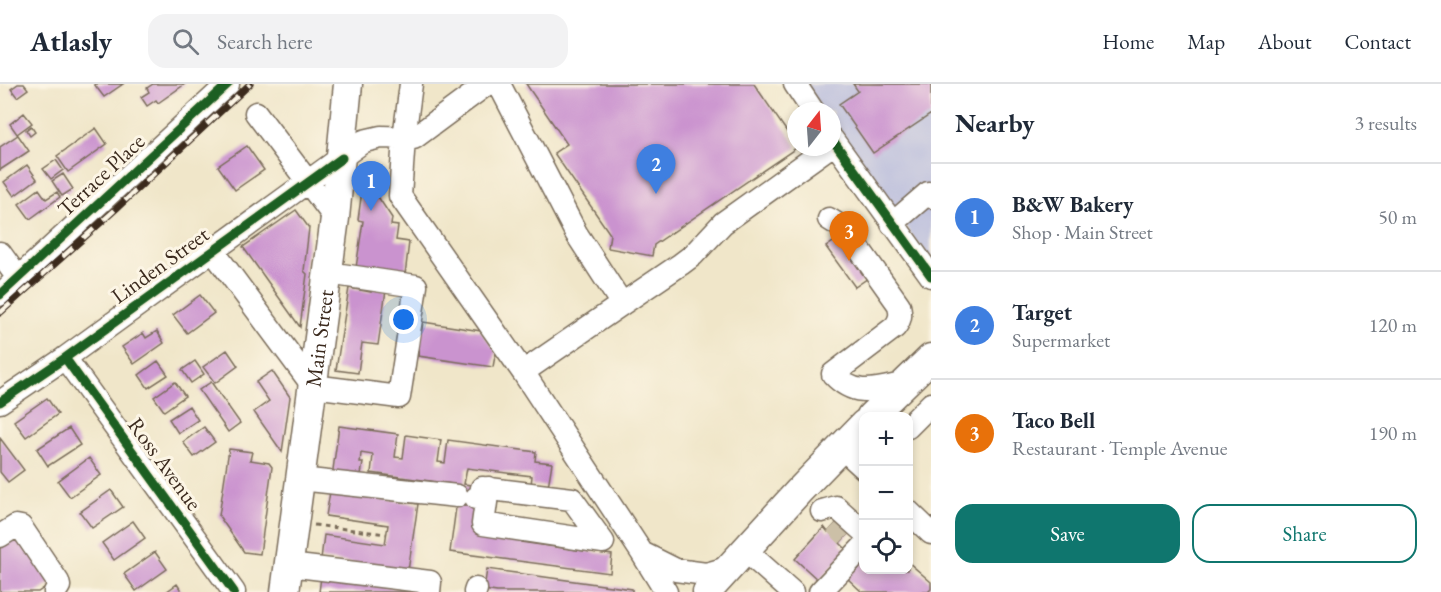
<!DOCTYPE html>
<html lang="en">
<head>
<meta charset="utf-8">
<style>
  body { margin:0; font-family:"EB Garamond",serif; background:#f2f2f3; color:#1f2937 }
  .controls { position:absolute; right:18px; bottom:18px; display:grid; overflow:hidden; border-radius:12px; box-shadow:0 3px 9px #0003 }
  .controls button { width:54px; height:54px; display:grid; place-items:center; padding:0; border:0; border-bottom:2px solid #e0e1e3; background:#fff; color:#1f2937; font:30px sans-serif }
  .compass { position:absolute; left:787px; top:18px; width:54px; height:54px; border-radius:50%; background:#fff; box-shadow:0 3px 9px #0003; rotate:17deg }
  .you { position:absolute; left:404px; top:236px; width:21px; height:21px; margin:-15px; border:4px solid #fff; border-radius:50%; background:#1a73e8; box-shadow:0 0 0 9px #1a73e833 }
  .badge { display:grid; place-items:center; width:39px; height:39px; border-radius:50%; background:#0f766e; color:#fff; font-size:20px; font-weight:700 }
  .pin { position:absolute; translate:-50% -50px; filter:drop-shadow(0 2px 3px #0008) }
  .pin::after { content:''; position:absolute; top:32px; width:21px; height:18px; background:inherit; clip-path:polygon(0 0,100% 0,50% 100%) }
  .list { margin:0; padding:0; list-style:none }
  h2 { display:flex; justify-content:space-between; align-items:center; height:78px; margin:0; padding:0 24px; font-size:26px }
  h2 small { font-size:20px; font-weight:400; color:#747a83 }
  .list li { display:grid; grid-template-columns:39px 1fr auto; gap:18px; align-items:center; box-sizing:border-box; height:108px; padding:0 24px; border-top:2px solid #e0e1e3 }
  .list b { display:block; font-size:22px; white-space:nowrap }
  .list p { margin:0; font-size:20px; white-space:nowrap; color:#747a83 }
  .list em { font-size:20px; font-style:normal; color:#747a83 }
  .actions { display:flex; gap:12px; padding:18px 24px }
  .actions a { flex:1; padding:14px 0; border:2px solid #0f766e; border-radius:18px; text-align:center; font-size:21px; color:#0f766e }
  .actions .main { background:#0f766e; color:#fff }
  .icon { flex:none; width:33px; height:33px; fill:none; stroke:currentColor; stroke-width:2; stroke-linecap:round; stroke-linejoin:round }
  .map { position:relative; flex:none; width:931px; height:508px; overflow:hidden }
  header { display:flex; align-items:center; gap:36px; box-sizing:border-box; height:84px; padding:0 30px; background:#fff; border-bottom:2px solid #e0e1e3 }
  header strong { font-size:28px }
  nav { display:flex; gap:33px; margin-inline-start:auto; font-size:21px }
  .search { width:420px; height:54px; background:#f2f2f3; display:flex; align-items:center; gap:15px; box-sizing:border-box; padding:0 21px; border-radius:18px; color:#747a83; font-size:22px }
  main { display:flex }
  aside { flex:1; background:#fff }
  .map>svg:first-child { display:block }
  .industrial { fill:#c0c2dd }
  .building { fill:#ca93cf }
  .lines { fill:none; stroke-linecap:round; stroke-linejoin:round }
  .minor-tunnel { stroke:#ccc0a7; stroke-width:22; stroke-dasharray:22 11; stroke-linecap:butt }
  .minor-casing { stroke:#7a6c5a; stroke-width:25 }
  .major-casing { stroke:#7a6c5a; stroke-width:31 }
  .path { stroke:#7a6c5a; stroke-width:3; stroke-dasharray:4.5 4.5; stroke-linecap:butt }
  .minor { stroke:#fff; stroke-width:22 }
  .major { stroke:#fff; stroke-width:28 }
  .rail-casing { stroke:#3b2a1e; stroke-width:7 }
  .rail { stroke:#fcf5e5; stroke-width:4.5; stroke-dasharray:14; stroke-linecap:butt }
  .cycleway-casing { stroke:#fcf5e5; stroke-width:13 }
  .cycleway { stroke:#1b5e20; stroke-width:9 }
  .labels { text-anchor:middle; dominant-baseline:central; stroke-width:6; stroke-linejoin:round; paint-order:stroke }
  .street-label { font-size:22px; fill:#3b2a1e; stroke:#fcf5e5 }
</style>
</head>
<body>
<header>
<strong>Atlasly</strong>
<div class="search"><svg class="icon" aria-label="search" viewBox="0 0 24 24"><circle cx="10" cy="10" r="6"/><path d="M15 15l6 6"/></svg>Search here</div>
<nav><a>Home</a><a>Map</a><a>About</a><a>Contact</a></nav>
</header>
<main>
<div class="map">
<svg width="931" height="508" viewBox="0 0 931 508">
  <rect width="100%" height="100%" fill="#fcf5e5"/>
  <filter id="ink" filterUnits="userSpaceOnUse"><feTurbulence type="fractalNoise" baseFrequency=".0167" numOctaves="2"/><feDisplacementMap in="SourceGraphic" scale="12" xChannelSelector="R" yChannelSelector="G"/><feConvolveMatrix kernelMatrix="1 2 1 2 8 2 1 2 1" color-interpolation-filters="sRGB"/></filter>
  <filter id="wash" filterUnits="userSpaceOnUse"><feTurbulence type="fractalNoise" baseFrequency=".008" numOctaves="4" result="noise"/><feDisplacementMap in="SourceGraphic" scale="24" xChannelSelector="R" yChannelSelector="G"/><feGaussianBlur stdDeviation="1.35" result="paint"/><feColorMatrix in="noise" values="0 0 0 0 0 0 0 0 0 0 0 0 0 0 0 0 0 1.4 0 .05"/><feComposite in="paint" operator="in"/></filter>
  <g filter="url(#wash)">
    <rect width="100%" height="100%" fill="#f0e6c9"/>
    <path class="industrial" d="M802 0H931V178L832 41V27H822Z"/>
    <g id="blocks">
      <path class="building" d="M18 0H24L28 5 17 13 11 5Z
        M94 0H123L104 13Z
        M153 0H185L158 19 156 16 147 22 141 13 149 8 147 4Z
        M526 0H754L796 61V64L654 161 652 172 608 164 610 150 554 69 567 60Z
        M853 0H931V30L873 69 839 20 858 7Z
        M24 29 32 39 17 50 10 40Z
        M31 42 35 48 30 52 26 46Z
        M96 44 107 60 68 88 57 72Z
        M18 51 29 67 0 86V63Z
        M247 62 264 86 235 106 218 82Z
        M56 76 63 86 51 95 43 85Z
        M27 81 37 95 14 112 4 98Z
        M63 90 73 105 62 112 52 97Z
        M367 96 392 134 391 141 398 142 396 156 409 158 405 191 356 184 363 137 358 136 363 99Z
        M39 105 46 115 57 108 60 113 30 135 19 120Z
        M296 126 309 144 304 187 307 190 300 243 243 163Z
        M842 152 871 192 855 203 826 163Z
        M371 203 386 206 378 261 362 259 358 289 336 286 349 204 371 208Z
        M200 211 214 229 187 249 173 231Z
        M423 238 481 247 496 267 493 283 418 272Z
        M157 247 164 259 134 280 122 263 143 249 146 254Z
        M227 266 238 282 215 299 203 283Z
        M158 277 168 291 148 304 139 291Z
        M195 277 204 290 191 299 182 286Z
        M272 287 290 313 282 368 254 328 269 317 256 298Z
        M175 298 185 312 164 327 154 313Z
        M211 298 240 339 228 348 199 306Z
        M47 314 58 330 26 353 14 337Z
        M189 322 198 336 178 349 169 335Z
        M339 342 398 350 395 373 403 374 406 351 441 356 438 378 445 379 448 356 536 368 535 377 552 379 548 403 531 401 532 392 467 384 464 400 478 402 474 425 521 452V458L612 471 610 489 450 468 459 401 371 389 373 371 361 369 360 379H363L360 396 332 393Z
        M204 343 215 358 194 373 183 358Z
        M69 344 80 361 48 382 37 365Z
        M0 354 24 386 8 398 0 388Z
        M229 365 252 368 250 376 269 379 272 383 260 470 244 468 219 432Z
        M89 374 101 391 70 413 58 397Z
        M111 406 123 423 92 444 80 428Z
        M330 408 418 420 408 487 321 475 324 451 385 460 388 441 326 432Z
        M133 437 145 454 114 476 102 459Z
        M838 437 850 448 840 459 847 466 819 497 795 475 824 443 828 448Z
        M18 447 54 497 38 508H0V459Z
        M155 468 167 485 136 507 124 490Z
        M864 474V486H908V478L931 498V505L928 508H862L846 493Z
        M487 485 632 505V508H497L484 506Z
        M321 493 421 508H319Z
        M177 500 182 508H166Z"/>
    </g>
  </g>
  <g filter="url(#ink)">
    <use href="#blocks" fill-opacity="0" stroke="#7a6c5a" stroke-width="1.5"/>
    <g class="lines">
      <path class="minor-tunnel" d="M835 440 847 452"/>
      <defs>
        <path id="minor" d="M411 0 404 54 400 112 523 288 622 220 576 149 499 0
          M795 0 813 27
          M256 29 335 134
          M832 55 931 192
          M829 135 845 145 899 221C901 230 901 235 895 243L833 290C856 315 877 305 907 299
          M892 140 928 109 931 113
          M213 167 313 302 399 313 416 202 328 189
          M0 169 18 194
          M0 211 228 0
          M622 220 681 180 693 171 723 139 829 63
          M65 274 234 508
          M523 288 642 469
          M0 318 65 274 364 57 381 53 414 54 487 0
          M908 343 931 320
          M841 363 864 384
          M300 395 457 412
          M488 404 483 440 603 458
          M476 414H480L482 404 572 415 603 458
          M822 427 836 423 864 448
          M908 427 931 449
          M0 452 16 442 21 443 58 498 59 502 55 508
          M746 467 792 508
          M289 481 430 498 429 508
          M475 508 476 505
          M666 508 642 469 676 486 706 490 731 483
          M820 508 864 462"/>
        <g id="major">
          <path d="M871 332 931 274"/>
          <path id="s1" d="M285 508 335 134 348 0"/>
          <path d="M707 508 799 407 864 340"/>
        </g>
      </defs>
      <use href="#minor" class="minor-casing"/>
      <use href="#major" class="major-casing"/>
      <path class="path" d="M314 441 386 450"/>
      <use href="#minor" class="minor"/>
      <use href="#major" class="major"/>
      <defs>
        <path id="rail" d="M0 229 117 124 250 0"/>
      </defs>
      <use href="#rail" class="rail-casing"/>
      <use href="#rail" class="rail"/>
      <defs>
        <path id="cycleway" d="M832 55 931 192
          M0 211 228 0
          M65 274 234 508
          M0 318 65 274 342 74"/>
      </defs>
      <use href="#cycleway" class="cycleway-casing"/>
      <use href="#cycleway" class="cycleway"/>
    </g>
  </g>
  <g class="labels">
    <g class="street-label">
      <text transform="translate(101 91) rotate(-43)">Terrace Place</text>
      <text transform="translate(160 181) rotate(-36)">Linden Street</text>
      <text stroke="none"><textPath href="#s1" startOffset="256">Main Street</textPath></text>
      <text transform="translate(165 380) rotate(54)">Ross Avenue</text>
    </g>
  </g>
</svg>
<div class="controls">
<button>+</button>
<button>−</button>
<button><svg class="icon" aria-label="locate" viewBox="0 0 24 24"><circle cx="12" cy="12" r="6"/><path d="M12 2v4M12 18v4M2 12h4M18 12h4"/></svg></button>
</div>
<svg class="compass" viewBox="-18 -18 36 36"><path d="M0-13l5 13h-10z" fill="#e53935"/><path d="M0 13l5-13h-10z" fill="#747a83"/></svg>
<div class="you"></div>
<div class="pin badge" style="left:371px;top:127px;background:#3f7fe0">1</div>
<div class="pin badge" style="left:656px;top:110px;background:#3f7fe0">2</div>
<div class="pin badge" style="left:849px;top:177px;background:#e8710a">3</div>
</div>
<aside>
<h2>Nearby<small>3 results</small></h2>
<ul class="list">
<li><span class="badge" style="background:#3f7fe0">1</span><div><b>B&amp;W Bakery</b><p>Shop · Main Street</p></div><em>50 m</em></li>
<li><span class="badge" style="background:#3f7fe0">2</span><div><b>Target</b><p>Supermarket</p></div><em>120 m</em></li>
<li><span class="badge" style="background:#e8710a">3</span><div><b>Taco Bell</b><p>Restaurant · Temple Avenue</p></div><em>190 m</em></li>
</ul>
<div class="actions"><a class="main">Save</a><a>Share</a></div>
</aside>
</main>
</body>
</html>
